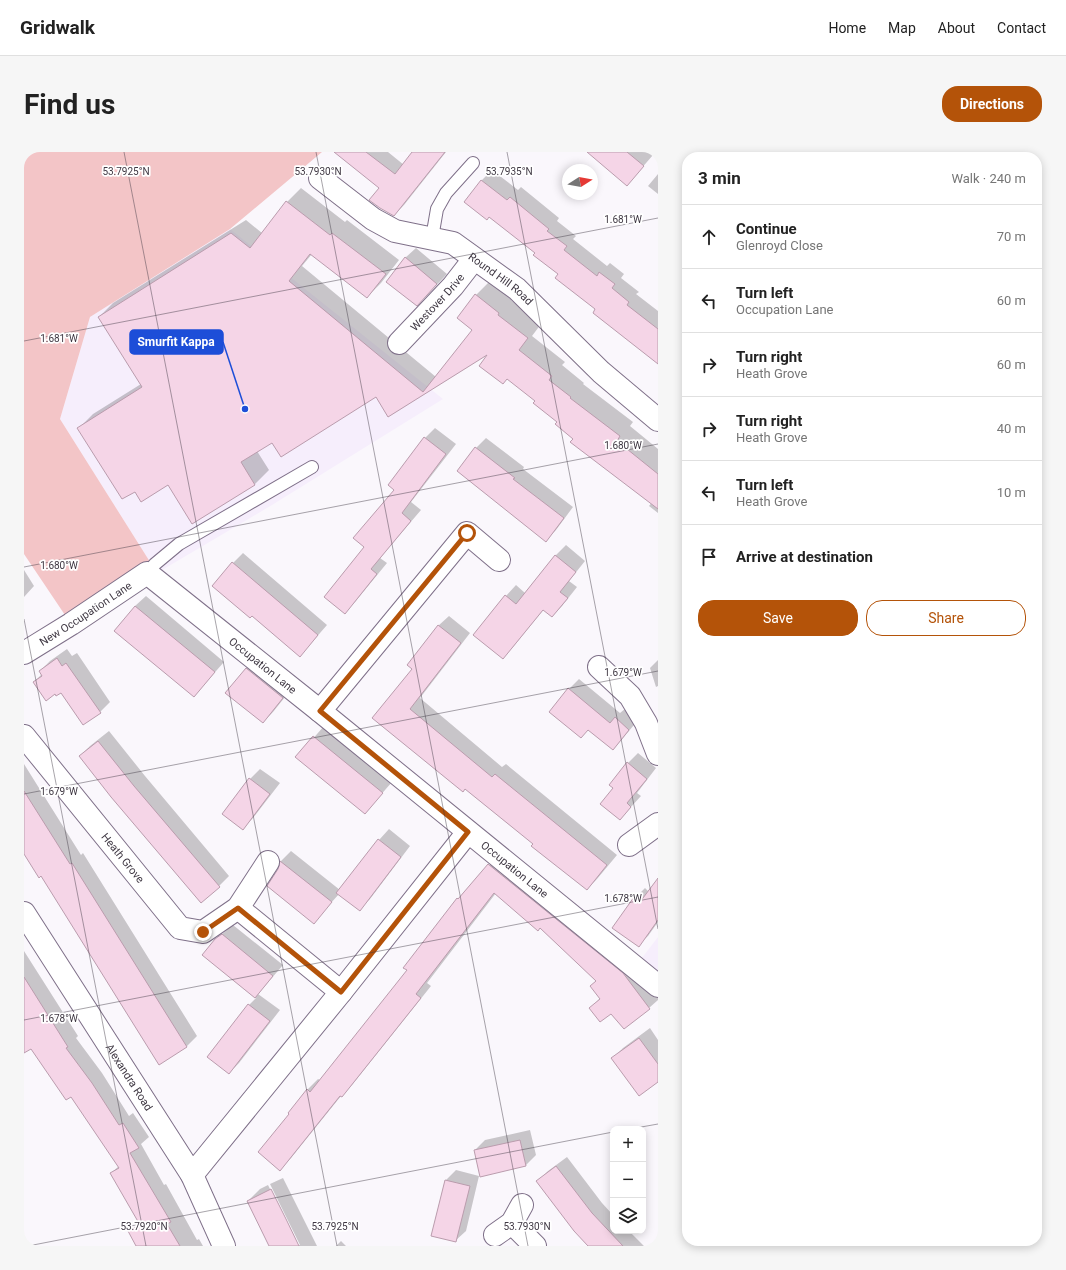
<!DOCTYPE html>
<html lang="en">
<head>
<meta charset="utf-8">
<style>
  body { margin:0; font-family:Roboto,sans-serif; background:#f6f6f6; color:#222 }
  .controls { position:absolute; right:12px; bottom:12px; display:grid; overflow:hidden; border-radius:8px; box-shadow:0 2px 10px #0003 }
  .controls button { width:36px; height:36px; display:grid; place-items:center; padding:0; border:0; border-bottom:1px solid #e0e0e0; background:#fff; color:#222; font:20px sans-serif }
  .compass { position:absolute; left:538px; top:12px; width:36px; height:36px; border-radius:50%; background:#fff; box-shadow:0 2px 10px #0003; rotate:79deg }
  .stop { position:absolute; width:12px; height:12px; margin:-9px; border:3px solid #b45309; border-radius:50%; background:#fff }
  .stop.end { background:#b45309; border-color:#fff; box-shadow:0 1px 4px #0008 }
  .list { margin:0; padding:0; list-style:none }
  h2 { display:flex; justify-content:space-between; align-items:center; height:52px; margin:0; padding:0 16px; font-size:17px }
  h2 small { font-size:13px; font-weight:400; color:#767676 }
  .list li { display:grid; grid-template-columns:26px 1fr auto; gap:12px; align-items:center; box-sizing:border-box; height:64px; padding:0 16px; border-top:1px solid #e0e0e0 }
  .list b { display:block; font-size:15px; white-space:nowrap }
  .list p { margin:0; font-size:13px; white-space:nowrap; color:#767676 }
  .list em { font-size:13px; font-style:normal; color:#767676 }
  .actions { display:flex; gap:8px; padding:12px 16px }
  .actions a { flex:1; padding:9px 0; border:1px solid #b45309; border-radius:16px; text-align:center; font-size:14px; color:#b45309 }
  .actions .main { background:#b45309; color:#fff }
  .icon { flex:none; width:22px; height:22px; fill:none; stroke:currentColor; stroke-width:2; stroke-linecap:round; stroke-linejoin:round }
  .map { position:relative; flex:none; width:634px; height:1094px; overflow:hidden; border-radius:16px }
  header { display:flex; align-items:center; gap:24px; box-sizing:border-box; height:56px; padding:0 20px; background:#fff; border-bottom:1px solid #e0e0e0 }
  header strong { font-size:19px }
  nav { display:flex; gap:22px; margin-inline-start:auto; font-size:14px }
  .intro { display:flex; align-items:center; justify-content:space-between; box-sizing:border-box; height:96px; padding:0 24px }
  h1 { margin:0; font-size:28px }
  .button { padding:10px 18px; border-radius:16px; background:#b45309; color:#fff; font-size:14px; font-weight:700 }
  main { display:flex; gap:24px; padding:0 24px }
  aside { flex:1; background:#fff; border-radius:16px; box-shadow:0 2px 10px #0003 }
  .map>svg:first-child { display:block }
  .built { fill:#f6eefc }
  .green { fill:#f3c5c7 }
  .shadow { fill:#0003 }
  .building { fill:#f5d5e7; stroke:#ba9cad }
  .lines { fill:none; stroke-linecap:round; stroke-linejoin:round }
  .lane-casing { stroke:#7f7089; stroke-width:14 }
  .street-casing { stroke:#7f7089; stroke-width:24 }
  .lane { stroke:#fff; stroke-width:12 }
  .street { stroke:#fff; stroke-width:22 }
  .route { stroke:#b45309; stroke-width:5 }
  .ticks { fill:none; stroke:#3f3843; stroke-width:1; stroke-opacity:0.45 }
  .labels { text-anchor:middle; dominant-baseline:central; stroke-width:3.5; stroke-linejoin:round; paint-order:stroke }
  .street-label { font-size:11px; fill:#3f3843; stroke:#fff }
  .ticks-label { font-size:10px; text-anchor:middle; fill:#3f3843; stroke:#fff; stroke-width:3.5; stroke-linejoin:round; paint-order:stroke }
  .leader { fill:none; stroke:#1d4ed8; stroke-width:1.5 }
  .callout-dot { fill:#1d4ed8; stroke:#fff; stroke-width:1.5 }
  .callout { fill:#1d4ed8; stroke:#1d4ed8; stroke-width:1.5 }
  .callout-label { font-size:12px; text-anchor:middle; font-weight:bold; fill:#fff }
</style>
</head>
<body>
<header>
<strong>Gridwalk</strong>
<nav><a>Home</a><a>Map</a><a>About</a><a>Contact</a></nav>
</header>
<div class="intro"><h1>Find us</h1><a class="button">Directions</a></div>
<main>
<div class="map">
<svg width="634" height="1094" viewBox="0 0 634 1094">
  <rect width="100%" height="100%" fill="#faf7fc"/>
  <path class="built" d="M206 77 419 247 248 353 133 421 36 267 66 165Z
    M634 785V834L611 815Z"/>
  <path class="green" d="M0 0H298L206 77 66 165 36 267 133 421 47 472 0 402Z"/>
  <path class="shadow" d="M323 0H364L380 13 390 0H422L380 53 370 63 356 35Z
    M581 0H625L629 3 603 33Z
    M468 18 494 38 497 35 535 66 533 69 552 84 549 87 583 114 586 111 600 122 597 126 615 140 612 142 634 159V210L573 157 512 101 465 64 441 50 458 28Z
    M634 22V42L624 34Z
    M277 36 321 70 323 68 375 108 357 131 343 145 288 102 278 114 412 225 450 178 452 143 466 129 489 147 487 148 517 172 508 184 541 210 538 213 560 231 559 232 609 270 606 274 634 297V335L551 286 513 249 467 200 365 264 352 244 248 290 233 299 245 318 231 332 169 371 144 332 111 338 55 276 69 262 117 232 75 165 89 151 222 68 238 81 263 50Z
    M392 96 423 122 403 143 381 106Z
    M411 276 432 292 387 350 397 358 356 406 363 411 331 450 321 460 342 395 371 337 401 286Z
    M462 286 500 315 499 317 549 355 532 378 522 388 452 296Z
    M634 343V361L625 354Z
    M542 393 561 409 545 429 553 435 538 454 528 464 520 457 489 495 479 505 450 483 482 444 492 433 501 441 531 404Z
    M219 401 303 473 276 504 209 411Z
    M0 418 10 434 0 445Z
    M122 444 200 510 170 544 111 454Z
    M425 464 446 481 396 546 478 615 482 612 593 703 573 727 563 737 510 692 441 636 349 566 389 517 414 474Z
    M43 497 48 504 53 501 86 550 76 560 37 540 31 541 10 530 18 522 16 519 26 509Z
    M232 506 269 535 249 560 239 570 222 516Z
    M634 508V534L632 535 626 516Z
    M555 527 596 561 602 556 615 567 599 586 589 597 545 537Z
    M300 574 368 630 341 661 273 605Z
    M85 579 121 624 205 724 195 734 56 604 66 594Z
    M614 601 632 616 613 641 617 644 596 667 590 636 604 611Z
    M0 612 57 703 59 701 173 884 163 894 136 911 17 723 0 701Z
    M236 617 256 631 229 666 219 676 200 662 226 627Z
    M365 677 386 694 346 747 335 757 315 742 290 770 255 717 257 709 267 699 316 738 355 688Z
    M476 702 634 842V848L625 856 588 860 567 856 576 846 573 829 516 775 472 741 403 831 407 834 328 933 317 944 267 1006 256 1017 266 962 283 938 294 927 296 928 384 818 434 747Z
    M634 728V770L624 784 614 793 611 746 621 736 625 740Z
    M209 773 259 813 234 842 256 858 215 911 205 921 184 904 225 853 232 846 179 803 191 788Z
    M0 799 54 884 52 886 78 921 105 964 109 961 125 985 117 992 140 1033 142 1032 173 1088 175 1087 179 1094H129L87 1021 95 1014 47 943 0 884Z
    M626 876 634 888V929L589 906 599 896Z
    M506 978 512 1003 501 1014 451 998 461 988Z
    M543 1005 578 1051 589 1063V1079H605L620 1094H565L513 1030 524 1019Z
    M432 1018 455 1024 442 1079 431 1089 422 1028Z
    M259 1026 293 1094H246L224 1049 236 1037 244 1033 274 1093H276L246 1032Z
    M317 1089 322 1094H312Z"/>
  <path class="building" d="M310 0H342L371 22 388 0H421L370 64 356 56 345 48 355 36Z
    M563 0H603L620 14 603 34Z
    M457 28 483 48 486 45 525 77 523 79 543 94 540 98 573 124 575 120 591 132 588 136 605 150 603 153 634 177V212L569 161 571 157 531 126 534 122 509 103 511 101 465 65 463 68 440 50Z
    M262 49 306 83 308 81 362 122 343 146 286 102 265 129 399 240 448 178 433 166 451 142 475 161 474 163 504 186 495 198 528 224 525 228 547 245 546 246 596 284 593 289 634 322V357L546 290 549 287 531 272 533 270 509 251 511 249 483 227 479 232 455 214 463 203 364 265 352 245 257 305 248 291 217 310 231 333 168 372 144 333 117 350 111 340 98 347 53 276 118 235 74 165 207 81 226 96Z
    M381 105 413 132 393 154 362 130Z
    M400 285 422 302 378 361 387 369 347 417 353 422 321 462 300 445 340 395 329 386 370 338 364 333Z
    M451 295 491 326 489 327 540 366 522 390 433 319Z
    M531 403 552 420 536 440 544 446 528 465 519 458 479 507 449 483 481 443 492 452Z
    M208 410 294 483 276 505 228 464 226 466 188 434Z
    M111 454 191 520 170 545 90 479Z
    M414 473 437 491 386 557 468 625 471 622 583 713 563 738 507 694 509 692 441 637 439 640 348 566 388 517 383 513Z
    M33 506 38 514 42 511 77 561 59 573 37 541 32 544 31 542 22 549 9 530 18 524 15 519Z
    M222 516 259 546 239 571 201 541Z
    M544 536 586 571 591 565 605 578 589 598 564 578 557 586 525 560Z
    M289 584 359 641 341 662 271 605Z
    M74 589 110 634 196 735 177 751 87 645 55 604Z
    M603 610 623 627 603 651 607 655 596 668 576 652 589 636 585 633Z
    M225 626 246 642 219 678 198 662Z
    M0 639 46 712 48 711 163 895 135 913 17 724 15 726 0 702Z
    M354 687 377 705 336 759 312 741Z
    M256 709 308 750 290 772 243 734 254 717Z
    M464 712 599 821 626 857 600 877 587 862 576 870 565 856 576 847 566 834 572 829 516 776 514 779 470 741 392 842 397 846 318 945 316 944 256 1019 234 1000 265 962 264 961 283 937 286 940 383 818 379 816 433 746 434 747Z
    M634 726V768L615 795 588 776 610 745 616 750Z
    M198 782 249 824 231 846 178 803 191 787Z
    M0 825 44 895 42 896 68 931 95 973 99 971 115 996 106 1001 147 1070 143 1072 156 1094H112L104 1079 116 1073 86 1021 95 1016 47 945 42 948 7 897 0 901Z
    M224 852 246 869 205 922 183 905Z
    M615 886 634 912V930L615 944 587 906Z
    M496 988 502 1014 456 1025 450 998Z
    M532 1014 568 1061 599 1094H564L550 1079 512 1029Z
    M421 1028 446 1034 432 1090 407 1084Z
    M247 1037 262 1067 275 1094H245L223 1049Z"/>
  <g class="lines">
    <defs>
      <path id="lane" d="M408 86 413 57 422 41 449 11
        M123 421 131 412 155 392 288 315"/>
      <g id="street">
        <path id="s1" d="M296 26 349 67 371 79 429 91 493 137 577 220 634 268"/>
        <path id="s2" d="M375 191 429 134 450 107"/>
        <path id="s3" d="M0 501 47 472 123 421 296 559 634 834"/>
        <path d="M575 515 606 544 622 571 634 602"/>
        <path d="M296 559 443 381 475 408"/>
        <path id="s4" d="M0 584 156 776 179 780 214 756 244 710"/>
        <path d="M605 693 634 672"/>
        <path d="M214 756 317 840"/>
        <path id="s5" d="M0 761 168 1023 200 1094"/>
        <path d="M168 1023 317 840 444 680"/>
        <path d="M488 1071 511 1094"/>
        <path d="M471 1083 488 1071 498 1053"/>
      </g>
    </defs>
    <use href="#lane" class="lane-casing"/>
    <use href="#street" class="street-casing"/>
    <use href="#lane" class="lane"/>
    <use href="#street" class="street"/>
  </g>
  <g class="lines">
    <path class="route" d="M179 780 214 756 317 840 444 680 296 559 443 381"/>
  </g>
  <path class="ticks" d="M100 0 313 1094M292 0 504 1094M483 0 634 777M0 189 634 66M0 415 634 292M0 467 122 1094M0 642 634 519M0 868 634 745M606 977 634 972M4 1094 589 980"/>
  <g class="labels">
    <g class="street-label">
      <text stroke="none"><textPath href="#s1" startOffset="211">Round Hill Road</textPath></text>
      <text stroke="none"><textPath href="#s2" startOffset="56">Westover Drive</textPath></text>
      <text stroke="none"><textPath href="#s3" startOffset="73">New Occupation Lane</textPath></text>
      <text stroke="none"><textPath href="#s3" startOffset="295">Occupation Lane</textPath></text>
      <text stroke="none"><textPath href="#s4" startOffset="157">Heath Grove</textPath></text>
      <text stroke="none"><textPath href="#s3" startOffset="619">Occupation Lane</textPath></text>
      <text stroke="none"><textPath href="#s5" startOffset="195">Alexandra Road</textPath></text>
    </g>
  </g>
  <g class="ticks-label">
    <text x="102" y="23">53.7925°N</text>
    <text x="294" y="23">53.7930°N</text>
    <text x="485" y="23">53.7935°N</text>
    <text x="599" y="71">1.681°W</text>
    <text x="35" y="190">1.681°W</text>
    <text x="599" y="297">1.680°W</text>
    <text x="35" y="417">1.680°W</text>
    <text x="599" y="524">1.679°W</text>
    <text x="35" y="643">1.679°W</text>
    <text x="599" y="750">1.678°W</text>
    <text x="35" y="870">1.678°W</text>
    <text x="120" y="1078">53.7920°N</text>
    <text x="311" y="1078">53.7925°N</text>
    <text x="503" y="1078">53.7930°N</text>
  </g>
  <path class="leader" d="M221 257L199 190"/>
  <circle class="callout-dot" cx="221" cy="257" r="4"/>
  <rect class="callout" x="106" y="178" width="93" height="24" rx="4"/>
  <g class="callout-label">
    <text x="152" y="194">Smurfit Kappa</text>
  </g>
</svg>
<div class="controls">
<button>+</button>
<button>−</button>
<button><svg class="icon" aria-label="layers" viewBox="0 0 24 24"><path d="M12 4l9 5-9 5-9-5zM3 14l9 5 9-5"/></svg></button>
</div>
<svg class="compass" viewBox="-18 -18 36 36"><path d="M0-13l5 13h-10z" fill="#e53935"/><path d="M0 13l5-13h-10z" fill="#767676"/></svg>
<div class="stop" style="left:443px;top:381px"></div>
<div class="stop end" style="left:179px;top:780px"></div>
</div>
<aside>
<h2>3 min<small>Walk · 240 m</small></h2>
<ul class="list">
<li><svg class="icon" aria-label="ahead" viewBox="0 0 24 24"><path d="M12 20V5M6 11l6-6 6 6"/></svg><div><b>Continue</b><p>Glenroyd Close</p></div><em>70 m</em></li>
<li><svg class="icon" aria-label="left" viewBox="0 0 24 24"><path d="M17 20v-9H6M10 6l-5 5 5 5"/></svg><div><b>Turn left</b><p>Occupation Lane</p></div><em>60 m</em></li>
<li><svg class="icon" aria-label="right" viewBox="0 0 24 24"><path d="M7 20v-9h11M14 6l5 5-5 5"/></svg><div><b>Turn right</b><p>Heath Grove</p></div><em>60 m</em></li>
<li><svg class="icon" aria-label="right" viewBox="0 0 24 24"><path d="M7 20v-9h11M14 6l5 5-5 5"/></svg><div><b>Turn right</b><p>Heath Grove</p></div><em>40 m</em></li>
<li><svg class="icon" aria-label="left" viewBox="0 0 24 24"><path d="M17 20v-9H6M10 6l-5 5 5 5"/></svg><div><b>Turn left</b><p>Heath Grove</p></div><em>10 m</em></li>
<li><svg class="icon" aria-label="arrive" viewBox="0 0 24 24"><path d="M6 21V4h12l-3 4 3 4H6"/></svg><div><b>Arrive at destination</b></div></li>
</ul>
<div class="actions"><a class="main">Save</a><a>Share</a></div>
</aside>
</main>
</body>
</html>
